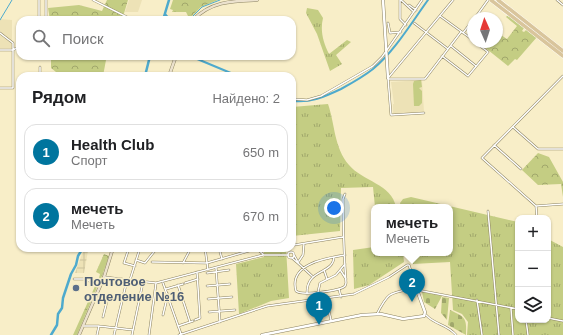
<!DOCTYPE html>
<html lang="ru">
<head>
<meta charset="utf-8">
<style>
  body { margin:0; font-family:Arial,sans-serif; background:#f6f6f6; color:#202124 }
  .controls { position:absolute; right:12px; bottom:12px; display:grid; overflow:hidden; border-radius:8px; box-shadow:0 1px 3px #0004 }
  .controls button { width:36px; height:36px; display:grid; place-items:center; padding:0; border:0; border-bottom:1px solid #e0e0e0; background:#fff; color:#202124; font:20px sans-serif }
  .compass { position:absolute; left:467px; top:12px; width:36px; height:36px; border-radius:50%; background:#fff; box-shadow:0 1px 3px #0004; rotate:357deg }
  .you { position:absolute; left:334px; top:208px; width:14px; height:14px; margin:-10px; border:3px solid #fff; border-radius:50%; background:#1a73e8; box-shadow:0 0 0 6px #1a73e833 }
  .badge { display:grid; place-items:center; width:26px; height:26px; border-radius:50%; background:#00759e; color:#fff; font-size:13px; font-weight:700 }
  .pin { position:absolute; translate:-50% -33px; filter:drop-shadow(0 1px 2px #0008) }
  .pin::after { content:''; position:absolute; top:21px; width:14px; height:12px; background:inherit; clip-path:polygon(0 0,100% 0,50% 100%) }
  .popup { position:absolute; left:371px; top:204px; width:82px; height:52px; box-sizing:border-box; display:grid; place-content:center; border-radius:8px; background:#fff; filter:drop-shadow(0 1px 3px #0005); font-size:13px; white-space:nowrap; color:#757577 }
  .popup b { font-size:15px; color:#202124 }
  .popup::after { content:''; position:absolute; left:50%; top:100%; margin-left:-8px; border:8px solid transparent; border-top-color:#fff }
  .list { margin:0; padding:0; list-style:none }
  h2 { display:flex; justify-content:space-between; align-items:center; height:52px; margin:0; padding:0 16px; font-size:17px }
  h2 small { font-size:13px; font-weight:400; color:#757577 }
  .list li { display:grid; grid-template-columns:26px 1fr auto; gap:12px; align-items:center; box-sizing:border-box; height:56px; margin:0 8px 8px; padding:0 8px; border:1px solid #e0e0e0; border-radius:12px }
  .list b { display:block; font-size:15px; white-space:nowrap }
  .list p { margin:0; font-size:13px; white-space:nowrap; color:#757577 }
  .list em { font-size:13px; font-style:normal; color:#757577 }
  .icon { flex:none; width:22px; height:22px; fill:none; stroke:currentColor; stroke-width:2; stroke-linecap:round; stroke-linejoin:round }
  .map { position:relative; flex:none; width:563px; height:335px; overflow:hidden }
  .search { position:absolute; background:#fff; box-shadow:0 1px 3px #0004; left:16px; top:16px; width:280px; height:44px; display:flex; align-items:center; gap:10px; box-sizing:border-box; padding:0 14px; border-radius:12px; color:#757577; font-size:15px }
  .panel { position:absolute; background:#fff; box-shadow:0 1px 3px #0004; left:16px; top:72px; width:280px; height:180px; border-radius:12px }
  .map>svg:first-child { display:block }
  .built { fill:#ede2b6 }
  .industrial { fill:url(#industrial-grid) }
  .grass { fill:url(#grass-tufts) }
  .forest { fill:url(#forest-crowns) }
  .cemetery { fill:url(#cemetery-stones) }
  .garden { fill:#c4cd83 }
  .lines { fill:none; stroke-linecap:round; stroke-linejoin:round }
  .stream { stroke:#4eaacd; stroke-width:1 }
  .canal { stroke:#4eaacd; stroke-width:2 }
  .river { stroke:#4eaacd; stroke-width:2.5 }
  .minor-casing { stroke:#8c8361; stroke-width:2.5 }
  .tertiary-casing { stroke:#8c8361; stroke-width:3.5 }
  .secondary-casing { stroke:#8c8361; stroke-width:3.5 }
  .primary-casing { stroke:#fff; stroke-width:4.5 }
  .minor { stroke:#fff; stroke-width:1.5 }
  .tertiary { stroke:#fff; stroke-width:2.5 }
  .secondary { stroke:#ece2ce; stroke-width:2.5 }
  .primary { stroke:#d9c59c; stroke-width:3.5 }
  .service-dot { fill:#5c6f8a; stroke:#f8eec8; stroke-width:1.5 }
  .labels { text-anchor:middle; dominant-baseline:central; stroke-width:3; stroke-linejoin:round; paint-order:stroke }
  .service-label { font-size:13px; font-weight:bold; fill:#4e5e75; stroke:#f8eec8; text-anchor:start }
</style>
</head>
<body>
<div class="map">
<svg width="563" height="335" viewBox="0 0 563 335">
  <defs>
    <pattern id="industrial-grid" width="8" height="8" patternUnits="userSpaceOnUse"><rect width="8" height="8" fill="#ede2b6"/><path d="M0 4h8M4 0v8" fill="none" stroke="#ccc39d"/></pattern>
    <pattern id="grass-tufts" width="24" height="20" patternUnits="userSpaceOnUse"><rect width="24" height="20" fill="#c4cd83"/><path d="M3 7l-1-3M5 7V3M7 7l1-3M15 17l-1-3M17 17v-4M19 17l1-3" fill="none" stroke="#a0a76b"/></pattern>
    <pattern id="forest-crowns" width="20" height="18" patternUnits="userSpaceOnUse"><rect width="20" height="18" fill="#c4cd83"/><path d="M2 6a3 3 0 1 1 6 0M12 15a3 3 0 1 1 6 0" fill="none" stroke="#a0a76b"/></pattern>
    <pattern id="cemetery-stones" width="16" height="16" patternUnits="userSpaceOnUse"><rect width="16" height="16" fill="#c4cd83"/><path d="M2 7V4a2 2 0 0 1 4 0v3zM10 15v-3a2 2 0 0 1 4 0v3z" fill="#a0a76b"/></pattern>
  </defs>
  <rect width="100%" height="100%" fill="#f8eec8"/>
  <path class="built" d="M129 0H142L138 12H125Z
    M0 19 12 20V48H0Z
    M422 80 424 112 393 114V104H394L391 82Z"/>
  <path class="industrial" d="M84 249 88 251 84 273H75Z"/>
  <path class="grass" d="M307 8 318 10 323 18C320 31 323 42 329 54L347 40 351 42 336 55 342 64 330 71 317 34 306 13Z
    M328 104C335 124 334 148 349 165 362 181 392 184 396 207H375L373 187 341 188 340 231 292 236V107Z
    M411 197 518 222V320H548V239L563 247V335H467L468 322 462 314 453 310 450 262 413 264 410 253H450V207H401L400 203 403 199Z
    M374 247V253H403L404 262 369 285 354 289 353 250Z
    M264 248H286L289 298 271 301 239 314 236 264 264 257Z"/>
  <path class="forest" d="M107 0H128L122 20H50L48 8 79 5 102 11Z
    M173 0H218L201 7 188 20H183L188 16 186 12H172L173 10 170 9Z
    M508 15 524 28 522 31 524 32 527 29 537 37 517 60 515 59 508 66 478 42H497L498 33 507 39 517 26 506 17Z
    M51 56H102L106 60 103 76H61L51 68Z
    M538 153 549 157 563 182V197L561 184 538 185 522 170Z
    M104 254 109 256 101 279 99 278 100 274 96 272Z
    M96 284 98 285 77 335H73Z"/>
  <path class="cemetery" d="M422 292 442 296 435 309 424 302Z
    M442 297 449 298 447 320 441 313Z
    M450 310C465 317 467 318 466 335L448 325Z"/>
  <path class="garden" d="M421 80 422 87 419 88 422 91V103L419 106H414L413 84 414 81Z"/>
  <g class="lines">
    <path class="stream" d="M0 20 12 0
      M189 20 202 7 220 0"/>
    <path class="canal" d="M165 14 170 20
      M190 56 238 76
      M292 101C311 103 324 97 341 89 352 83 363 77 373 69 394 52 412 22 428 0"/>
    <path class="river" d="M163 20 169 0
      M145 76 150 56
      M51 335 57 325 58 314 62 308 63 298 71 274 76 265 78 256 83 248"/>
    <defs>
      <path id="minor" d="M39 0V20
        M93 0 127 17
        M400 0V19L406 25
        M401 0 414 12
        M557 0 563 5
        M409 5 416 10
        M440 16 473 40
        M32 18 46 17
        M475 18 488 0
        M46 20V0
        M388 23 390 33 401 32
        M414 23 448 49
        M0 33 13 43V88H0
        M463 33 473 20
        M451 46 476 66
        M0 50H13L20 46
        M442 56 468 76 488 52 475 42
        M40 67V76
        M147 74 154 76
        M389 79H425L461 32
        M292 99 307 100 321 96 373 66 382 57 422 0
        M424 113 391 115 388 78 453 0
        M513 127 538 149H563
        M494 145 521 169
        M345 194 343 199C343 227 344 255 346 283L345 286C340 291 301 296 296 291 288 263 328 258 345 255
        M536 206 482 158 563 76
        M488 211 499 335
        M537 218 536 206 563 204
        M294 245 343 237
        M129 248 124 263 135 266
        M205 248 208 270
        M219 248 222 259
        M257 249 263 254
        M190 250 211 248
        M288 255a3 3 0 1 1 6 0a3 3 0 1 1-6 0Z
        M292 258 299 264 294 255
        M136 260 145 263 157 248
        M299 261 303 255 304 244
        M152 262 207 263 259 248
        M183 263 191 248
        M299 264 312 276
        M216 268 220 322
        M324 270 327 279
        M341 271 346 279
        M207 273 229 270
        M104 277 156 283 149 335
        M74 279H84L95 283
        M130 280 140 248
        M156 283 263 255H288
        M163 283 181 334
        M185 283 198 279
        M178 285 190 322
        M207 286 230 284
        M166 289 183 284
        M339 289 341 297
        M318 292 320 283 336 275 345 264
        M307 294C306 268 333 275 334 257
        M96 295 122 298
        M326 298 331 320
        M208 299 232 297
        M477 300 482 335
        M511 309 513 335
        M209 312 235 310
        M377 314C389 290 391 293 416 288
        M163 315 168 294
        M426 315C435 325 447 324 456 335
        M103 317 108 297
        M548 318 563 321
        M195 320 200 318 197 272
        M526 320 528 335
        M83 326H99L133 330
        M178 326 193 321
        M97 335 99 326
        M114 335 127 280
        M132 335 143 282
        M179 335 267 306 354 294 389 277 407 265H409L417 290 518 309"/>
      <path id="tertiary" d="M383 0 388 78
        M262 335 362 315 381 314 403 319 424 316 425 312 417 290"/>
      <path id="secondary" d="M193 20C211 1 233 1 257 0
        M169 76 176 56
        M79 335 104 277 113 248"/>
      <path id="primary" d="M491 0 563 56
        M498 0 563 51"/>
    </defs>
    <use href="#minor" class="minor-casing"/>
    <use href="#tertiary" class="tertiary-casing"/>
    <use href="#secondary" class="secondary-casing"/>
    <use href="#primary" class="primary-casing"/>
    <use href="#minor" class="minor"/>
    <use href="#tertiary" class="tertiary"/>
    <use href="#secondary" class="secondary"/>
    <use href="#primary" class="primary"/>
  </g>
  <circle class="service-dot" cx="76" cy="288" r="4"/>
  <g class="labels">
    <g class="service-label">
      <text x="84" y="281">Почтовое<tspan x="84" dy="15">отделение №16</tspan></text>
    </g>
  </g>
</svg>
<div class="controls">
<button>+</button>
<button>−</button>
<button><svg class="icon" aria-label="layers" viewBox="0 0 24 24"><path d="M12 4l9 5-9 5-9-5zM3 14l9 5 9-5"/></svg></button>
</div>
<svg class="compass" viewBox="-18 -18 36 36"><path d="M0-13l5 13h-10z" fill="#e53935"/><path d="M0 13l5-13h-10z" fill="#757577"/></svg>
<div class="you"></div>
<div class="pin badge" style="left:319px;top:325px">1</div>
<div class="pin badge" style="left:412px;top:302px">2</div>
<div class="popup"><b>мечеть</b>Мечеть</div>
<div class="search"><svg class="icon" aria-label="search" viewBox="0 0 24 24"><circle cx="10" cy="10" r="6"/><path d="M15 15l6 6"/></svg>Поиск</div>
<section class="panel">
<h2>Рядом<small>Найдено: 2</small></h2>
<ul class="list">
<li><span class="badge">1</span><div><b>Health Club</b><p>Спорт</p></div><em>650 m</em></li>
<li><span class="badge">2</span><div><b>мечеть</b><p>Мечеть</p></div><em>670 m</em></li>
</ul>
</section>
</div>
</body>
</html>
